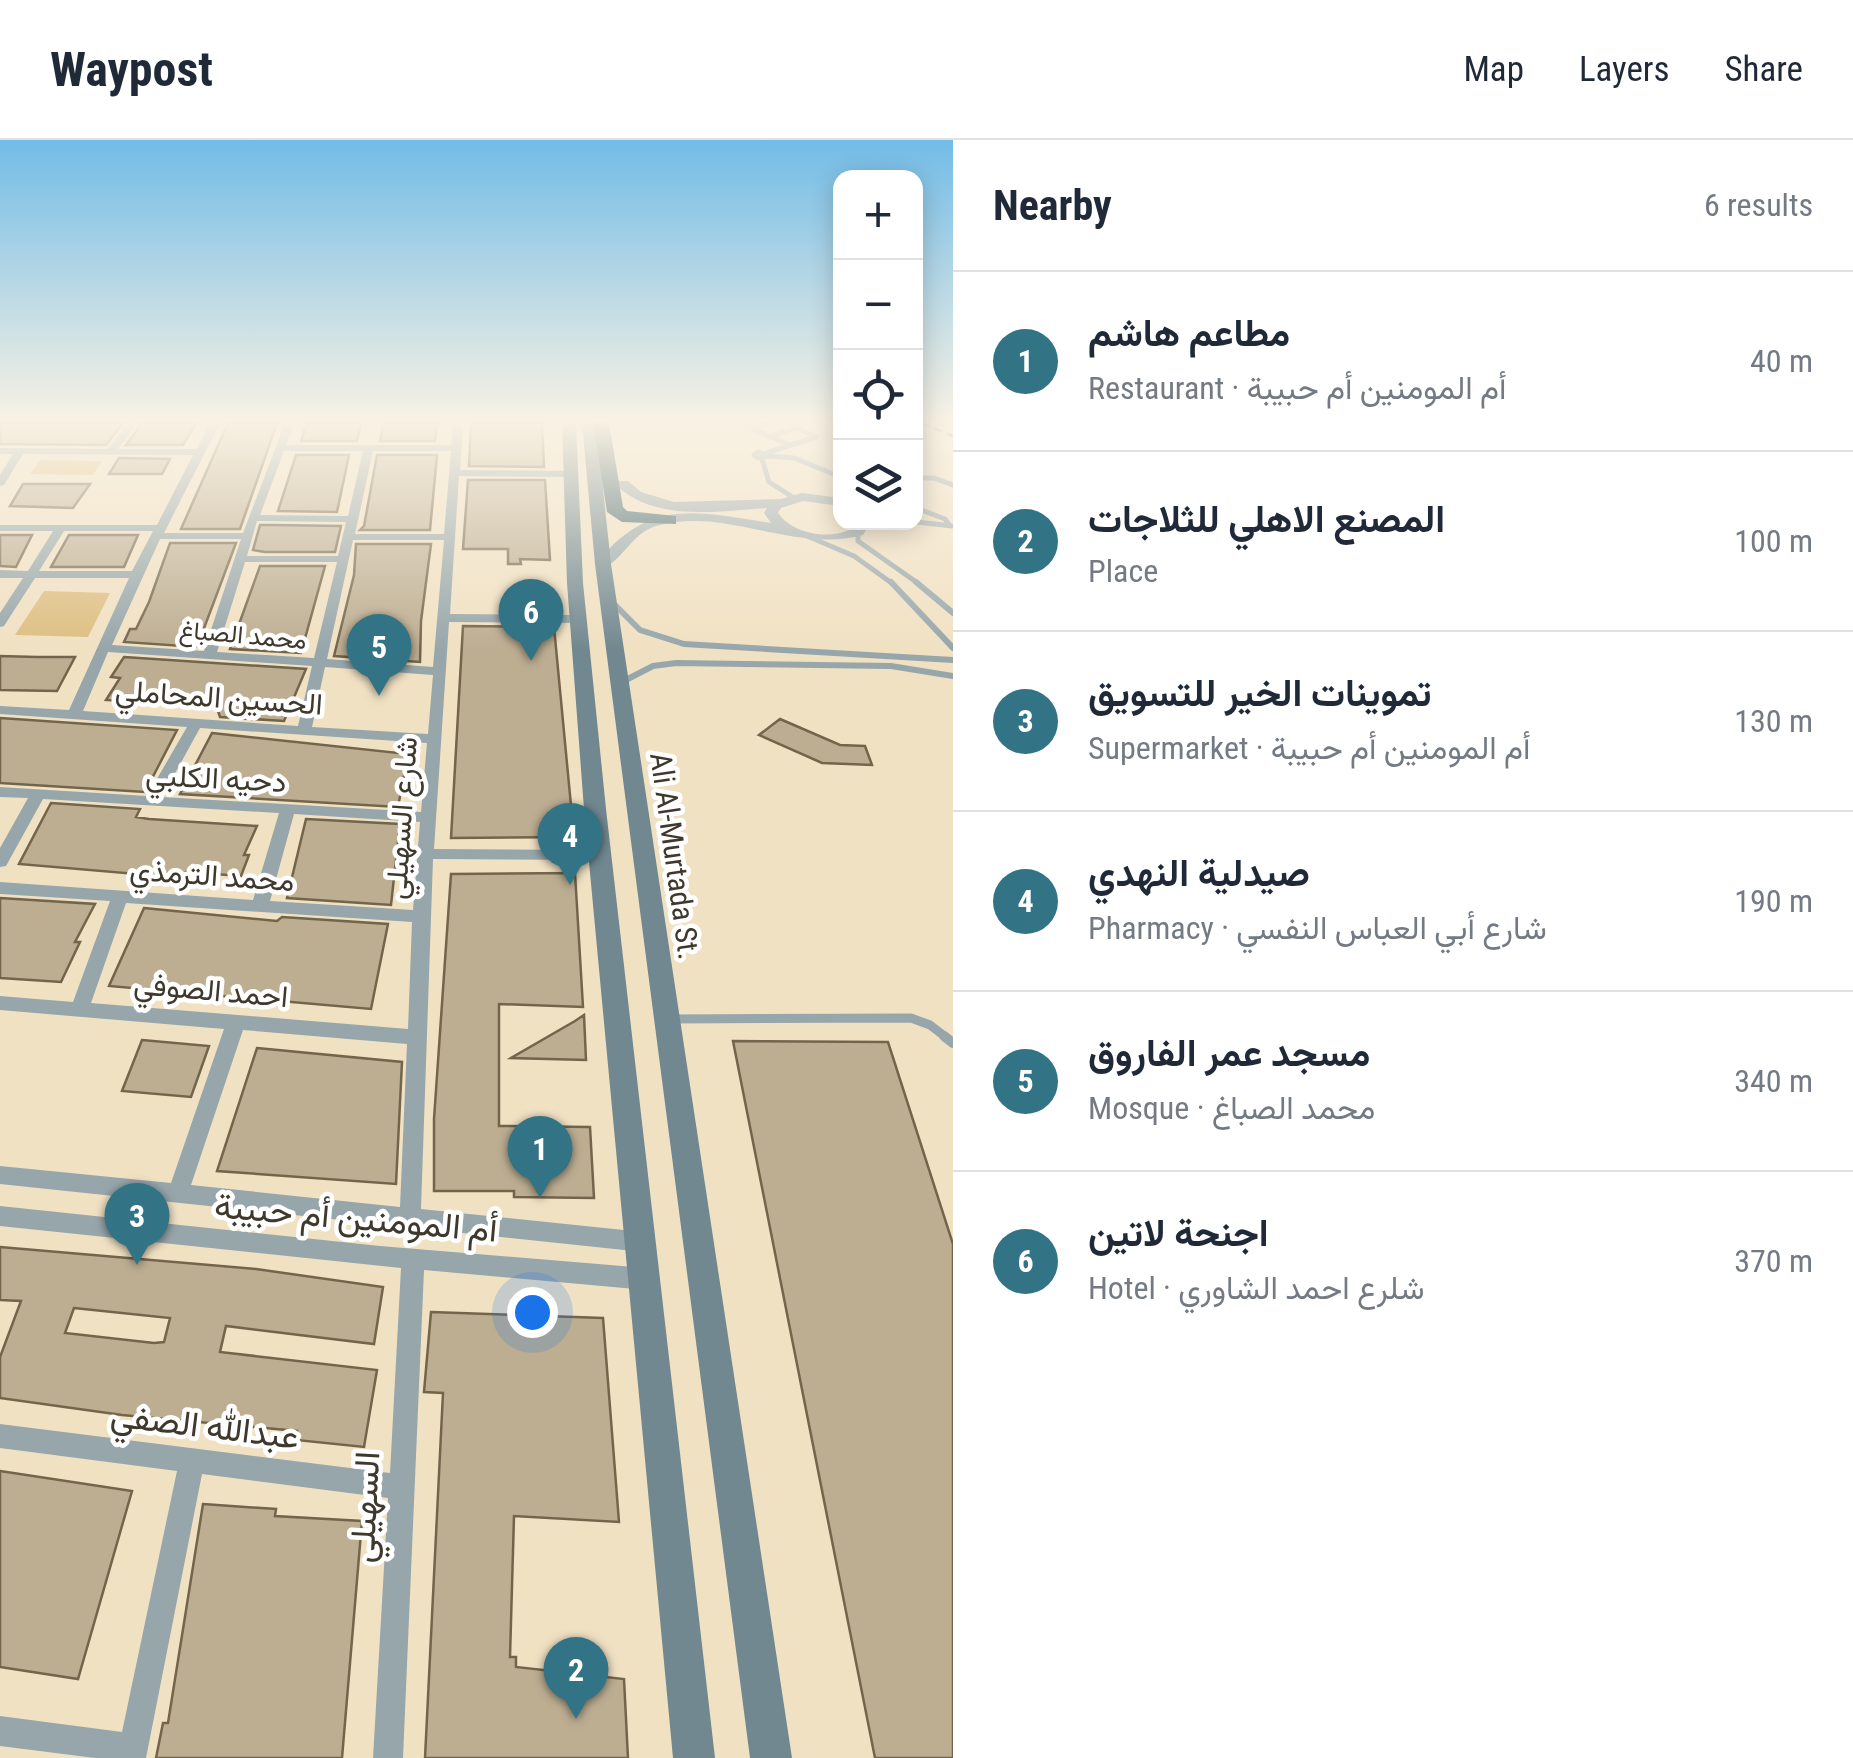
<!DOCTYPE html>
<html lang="en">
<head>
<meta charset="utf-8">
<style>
  body { margin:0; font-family:"Roboto Condensed",Vazirmatn,sans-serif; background:#f6f6f7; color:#1f2937 }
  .controls { position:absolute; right:30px; top:30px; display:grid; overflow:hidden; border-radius:20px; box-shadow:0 5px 25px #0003 }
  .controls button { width:90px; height:90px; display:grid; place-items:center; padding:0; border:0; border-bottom:2px solid #e0e1e3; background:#fff; color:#1f2937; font:50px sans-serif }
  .you { position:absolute; left:532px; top:1172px; width:35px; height:35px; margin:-25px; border:8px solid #fff; border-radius:50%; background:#1a73e8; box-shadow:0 0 0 15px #1a73e833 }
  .badge { display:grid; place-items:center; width:65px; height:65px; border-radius:50%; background:#327486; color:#fff; font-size:32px; font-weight:700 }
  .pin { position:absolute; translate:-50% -82px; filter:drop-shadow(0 2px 5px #0008) }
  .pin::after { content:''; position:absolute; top:52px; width:35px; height:30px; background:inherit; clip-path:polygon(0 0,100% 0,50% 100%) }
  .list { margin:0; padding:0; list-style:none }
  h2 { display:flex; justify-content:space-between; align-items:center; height:130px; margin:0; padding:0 40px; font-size:42px }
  h2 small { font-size:32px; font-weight:400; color:#747a83 }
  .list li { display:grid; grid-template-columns:65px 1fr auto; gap:30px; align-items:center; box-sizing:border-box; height:180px; padding:0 40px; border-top:2px solid #e0e1e3 }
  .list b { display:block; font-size:38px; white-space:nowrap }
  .list p { margin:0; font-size:32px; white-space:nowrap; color:#747a83 }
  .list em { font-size:32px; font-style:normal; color:#747a83 }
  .icon { flex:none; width:55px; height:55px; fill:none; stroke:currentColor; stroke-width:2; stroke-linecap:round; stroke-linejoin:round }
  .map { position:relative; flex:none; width:953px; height:1618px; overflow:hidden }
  header { display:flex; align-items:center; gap:60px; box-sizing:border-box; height:140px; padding:0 50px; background:#fff; border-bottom:2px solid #e0e1e3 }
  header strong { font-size:48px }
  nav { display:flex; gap:55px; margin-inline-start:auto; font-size:35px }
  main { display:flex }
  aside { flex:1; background:#fff }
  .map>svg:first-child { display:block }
  .green { fill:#ddbe81 }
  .building { fill:#bdae92; stroke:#73654b; stroke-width:2.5; fill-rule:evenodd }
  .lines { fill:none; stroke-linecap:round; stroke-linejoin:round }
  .service-far3 { stroke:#96a6ab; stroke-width:5 }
  .service-far2 { stroke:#96a6ab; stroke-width:6 }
  .service-far1 { stroke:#96a6ab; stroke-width:9 }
  .service { stroke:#96a6ab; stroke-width:10 }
  .minor { fill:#96a6ab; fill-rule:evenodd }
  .tertiary { fill:#96a6ab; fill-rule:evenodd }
  .secondary { fill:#718890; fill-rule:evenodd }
  .motorway { fill:#3e616b; fill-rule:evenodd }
  .rail { stroke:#696151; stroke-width:2.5; stroke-dasharray:9 5; stroke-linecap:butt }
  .labels { text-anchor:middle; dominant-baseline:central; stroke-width:9; stroke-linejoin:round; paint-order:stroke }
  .far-street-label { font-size:25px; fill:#3e382d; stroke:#fff }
  .street-label { font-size:30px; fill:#3e382d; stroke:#fff }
  .near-street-label { font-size:35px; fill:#3e382d; stroke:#fff }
</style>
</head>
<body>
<header>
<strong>Waypost</strong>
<nav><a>Map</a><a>Layers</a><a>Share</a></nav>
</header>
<main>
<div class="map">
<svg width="953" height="1618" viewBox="0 0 953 1618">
  <rect width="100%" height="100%" fill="#f1e1c3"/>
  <path class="green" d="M40 320 102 321 93 335 30 334Z
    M44 451 110 453 88 497 15 495Z"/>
  <path class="building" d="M0 283H123L106 305 0 304Z
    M142 283H196L183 305H126Z
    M228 283H277L240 389H181Z
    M307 283H361L357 301H301Z
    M383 283H437L435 301H380Z
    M471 283H542L544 327 469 326Z
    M296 315H349L337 372 278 371Z
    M377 315H437L430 390H360L364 386Z
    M119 318 170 319 162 334H109Z
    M468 340H545L550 420 520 419 521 424H508V409H463Z
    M23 344H90L73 368 10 366Z
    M260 385H273L341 386 335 412H265L253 410Z
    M0 395H32L16 427 0 426Z
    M69 395H138L124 427H51Z
    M170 403H236L197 507 124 502 130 489H136L149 462Z
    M356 404H431L421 481 420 522 334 516 354 435Z
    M260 426H325L301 513 230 509Z
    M463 486 554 487 574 697 451 698Z
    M0 516 37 517H75L57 551 0 550Z
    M124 517 306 529 284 581 220 577 217 568 106 560 120 538 111 537Z
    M0 578 177 590 145 652 0 643Z
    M780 579 840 605 865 606 872 625 822 623 759 595Z
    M212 593 408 614 398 667 180 654Z
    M51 663 140 669 136 677 149 679 257 686 244 715H249L241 736 186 732 183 738 19 724Z
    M306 679 400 684 391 765 287 758Z
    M575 733 583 867 499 864V986L590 987 594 1058 514 1057V1051H434V979L451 734Z
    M0 758 95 764 75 802H80L61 842 0 838Z
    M144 768 277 781 282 777 388 784 371 869 109 846Z
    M584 875 586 920 511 918 575 881Z
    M142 900 209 906 191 957 122 951Z
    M733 901 888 902 953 1104V1618H875Z
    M257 908 402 922 396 1044 217 1031Z
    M0 1107 256 1129 383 1147 374 1204 226 1186 220 1212 377 1230 364 1307 296 1300 297 1291 122 1275 0 1258V1217L21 1161 0 1160ZM74 1168 170 1178 164 1202 154 1203 65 1193Z
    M431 1172 603 1178 619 1382 514 1376 510 1517H516V1527L624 1539 628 1618H425L443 1253 424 1252Z
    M0 1331 132 1351 78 1539 0 1527Z
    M203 1364 276 1369 275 1376 362 1381 342 1618H156L163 1583H168Z"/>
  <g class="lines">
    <path class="service-far3" d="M766 283 753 289 788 304
      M769 297 798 287
      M758 312 770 316 758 318 754 315Z
      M766 313 816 297 788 283
      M770 316 794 318 841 337
      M762 319 769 342 794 358
      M916 338H934L953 345
      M916 368 945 379 950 386
      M916 382 953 386
      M858 392V401L919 444
      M807 396 854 416 893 444"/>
    <path class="service-far2" d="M891 442 953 508
      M916 442 953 473
      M611 461 640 490 684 504 953 520
      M620 543 653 526 676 523 891 526 953 536"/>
    <path class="service-far1" d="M671 879 911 878 930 885 947 898"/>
    <path class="service" d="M944 896 953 903"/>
    <path class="minor" d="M128 283H138L118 309H197L210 283H220L164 393H243L285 283H295L286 305H451L453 283H463L460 330 573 331 578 334 573 337 459 336 450 474 578 475 584 479 578 483 449 482 434 709 600 710 608 715 600 720 433 719 421 1069 643 1092 651 1095 654 1102 651 1109 643 1112 0 1044V1026L171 1043 224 889 0 870V856L73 862 110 761 0 754V742L253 760 279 673 43 659 6 726 0 727V708L28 658 0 657V647L147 656 187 587 0 574V566L69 570 129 438H35L4 486 0 487V473L23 438H0V430L28 431 53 391H0V385H157L193 315 23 314 4 345 0 346V335L13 314H0V308L108 309ZM284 311H363L348 376 260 375ZM373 311H451L444 394H355ZM257 381 346 382 338 416H247ZM64 391H153L132 431H39ZM160 399H241L204 511 112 505ZM353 400H444L433 527 327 519ZM245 422H337L314 518 217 512ZM108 512 312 526 298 586 83 571ZM325 527 433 535 428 594 312 587ZM200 588 427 603 421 672 162 657ZM294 674 420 682 413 770 270 761ZM126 763 412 782 408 889 91 863ZM243 890 407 904 400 1067 191 1045Z
      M0 1066 380 1106 646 1128 654 1131 657 1139 654 1147 646 1150 424 1130 403 1618H373L388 1358 202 1334 146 1618H95L0 1606V1576L122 1592 177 1331 0 1308V1284L390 1333 401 1128 0 1086Z"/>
    <path class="tertiary" d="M618 341H628L641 352 674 362 781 359 802 353 841 358V366L803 361 781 368 778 373C792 393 826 400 849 390 858 386 858 382 871 382L863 395C794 414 726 366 656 386 632 393 624 419 603 428L596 424C648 358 695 371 771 383L764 373 767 368C718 371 658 382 618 347Z"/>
    <path class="secondary" d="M562 283H576L583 443 606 669 715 1618H673L584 669 567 443Z
      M582 283H596L611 424 792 1618H750L595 424Z"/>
    <path class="motorway" d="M593 283H609L623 367 627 371 676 376V384L622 382 607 372Z"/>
    <path class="rail" d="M921 283 953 296"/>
  </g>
  <linearGradient id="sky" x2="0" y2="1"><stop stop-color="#72bce7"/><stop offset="0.55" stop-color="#f9f2e4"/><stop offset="1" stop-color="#f9f2e4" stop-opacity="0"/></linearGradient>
  <rect width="953" height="510" fill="url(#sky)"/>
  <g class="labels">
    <g class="far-street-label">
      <text transform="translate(243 495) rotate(5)">محمد الصباغ</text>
    </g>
    <g class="street-label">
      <text transform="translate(219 557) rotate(4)">الحسين المحاملي</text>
      <text transform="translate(216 638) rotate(3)">دحيه الكلبي</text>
      <text transform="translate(401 678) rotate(-86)">شارع السهيلي</text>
      <text transform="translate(675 716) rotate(82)">Ali Al-Murtada St.</text>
      <text transform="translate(212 735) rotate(4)">محمد الترمذي</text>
      <text transform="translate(211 850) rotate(5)">احمد الصوفي</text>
    </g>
    <g class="near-street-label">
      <text transform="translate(356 1078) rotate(5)">أم المومنين أم حبيبة</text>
      <text transform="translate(205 1286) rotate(7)">عبدالله الصفي</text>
      <text transform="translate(365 1367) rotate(-87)">السهيلي</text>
    </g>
  </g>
</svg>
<div class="controls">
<button>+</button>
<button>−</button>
<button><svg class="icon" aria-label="locate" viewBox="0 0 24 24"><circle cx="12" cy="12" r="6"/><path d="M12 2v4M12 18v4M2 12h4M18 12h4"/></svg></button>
<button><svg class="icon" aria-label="layers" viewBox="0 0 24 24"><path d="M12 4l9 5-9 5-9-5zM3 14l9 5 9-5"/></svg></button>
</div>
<div class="you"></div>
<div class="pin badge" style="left:540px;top:1058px">1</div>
<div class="pin badge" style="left:576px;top:1579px">2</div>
<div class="pin badge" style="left:137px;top:1125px">3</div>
<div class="pin badge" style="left:570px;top:745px">4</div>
<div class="pin badge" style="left:379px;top:556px">5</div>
<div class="pin badge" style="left:531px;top:521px">6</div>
</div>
<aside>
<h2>Nearby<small>6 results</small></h2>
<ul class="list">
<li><span class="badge">1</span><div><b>مطاعم هاشم</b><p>Restaurant · أم المومنين أم حبيبة</p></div><em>40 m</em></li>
<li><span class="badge">2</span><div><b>المصنع الاهلي للثلاجات</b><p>Place</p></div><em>100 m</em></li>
<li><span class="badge">3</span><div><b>تموينات الخير للتسويق</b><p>Supermarket · أم المومنين أم حبيبة</p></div><em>130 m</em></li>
<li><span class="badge">4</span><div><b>صيدلية النهدي</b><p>Pharmacy · شارع أبي العباس النفسي</p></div><em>190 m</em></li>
<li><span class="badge">5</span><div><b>مسجد عمر الفاروق</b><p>Mosque · محمد الصباغ</p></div><em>340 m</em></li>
<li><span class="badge">6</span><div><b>اجنحة لاتين</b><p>Hotel · شلرع احمد الشاوري</p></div><em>370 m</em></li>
</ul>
</aside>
</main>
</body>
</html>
